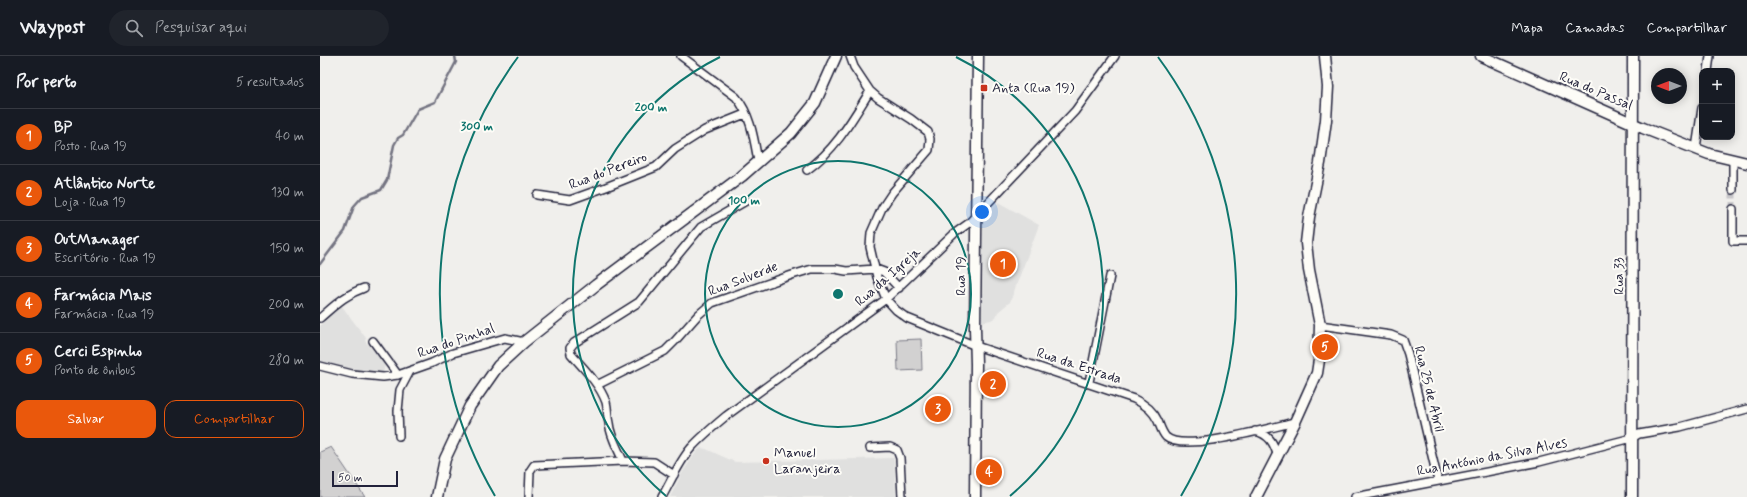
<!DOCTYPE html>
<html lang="pt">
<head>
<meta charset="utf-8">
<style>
  body { margin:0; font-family:Mynerve,sans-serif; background:#20242c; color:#f1f3f6 }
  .controls { position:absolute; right:12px; top:12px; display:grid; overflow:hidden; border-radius:8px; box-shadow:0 2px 10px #0003 }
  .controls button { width:36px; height:36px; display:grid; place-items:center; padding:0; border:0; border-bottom:1px solid #363941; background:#171b24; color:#f1f3f6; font:20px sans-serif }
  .compass { position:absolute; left:1331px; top:12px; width:36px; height:36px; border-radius:50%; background:#171b24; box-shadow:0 2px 10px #0003; rotate:270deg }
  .scale { position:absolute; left:12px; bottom:10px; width:66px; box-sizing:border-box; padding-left:4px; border:2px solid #22223b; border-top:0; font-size:11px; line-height:14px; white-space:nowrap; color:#22223b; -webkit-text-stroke:3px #fdfcf7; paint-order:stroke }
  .you { position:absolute; left:662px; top:156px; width:14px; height:14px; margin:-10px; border:3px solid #fff; border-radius:50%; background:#1a73e8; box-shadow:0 0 0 6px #1a73e833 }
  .badge { display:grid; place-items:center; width:26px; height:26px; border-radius:50%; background:#ea580c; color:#fff; font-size:13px; font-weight:700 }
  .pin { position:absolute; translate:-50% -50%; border:2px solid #fff; box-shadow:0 1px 4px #0006 }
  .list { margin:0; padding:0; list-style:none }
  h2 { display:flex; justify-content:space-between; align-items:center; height:52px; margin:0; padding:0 16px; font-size:17px }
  h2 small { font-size:13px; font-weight:400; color:#9ea1a6 }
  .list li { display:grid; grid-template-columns:26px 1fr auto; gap:12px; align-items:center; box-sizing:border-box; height:56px; padding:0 16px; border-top:1px solid #363941 }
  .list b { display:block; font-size:15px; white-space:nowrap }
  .list p { margin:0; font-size:13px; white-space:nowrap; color:#9ea1a6 }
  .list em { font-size:13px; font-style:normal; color:#9ea1a6 }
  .actions { display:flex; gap:8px; padding:12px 16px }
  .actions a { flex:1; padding:9px 0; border:1px solid #ea580c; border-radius:12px; text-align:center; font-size:14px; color:#ea580c }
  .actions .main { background:#ea580c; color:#fff }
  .icon { flex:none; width:22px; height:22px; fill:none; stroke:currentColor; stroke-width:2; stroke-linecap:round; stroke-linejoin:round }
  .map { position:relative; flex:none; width:1427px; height:441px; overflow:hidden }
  header { display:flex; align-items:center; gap:24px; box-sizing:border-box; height:56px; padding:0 20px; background:#171b24; border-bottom:1px solid #363941 }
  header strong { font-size:19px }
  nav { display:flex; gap:22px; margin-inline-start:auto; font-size:14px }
  .search { width:280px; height:36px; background:#20242c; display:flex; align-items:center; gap:10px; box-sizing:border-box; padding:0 14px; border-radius:22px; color:#9ea1a6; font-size:15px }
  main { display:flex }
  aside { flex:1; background:#171b24 }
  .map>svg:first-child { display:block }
  .built { fill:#e0e0df }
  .green { fill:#d2d1d1; stroke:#7a7a86 }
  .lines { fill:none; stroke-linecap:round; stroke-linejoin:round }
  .stream { stroke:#737381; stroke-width:2.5 }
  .street-tunnel { stroke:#c7c6c9; stroke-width:7; stroke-dasharray:7 3.5; stroke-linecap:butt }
  .street-casing { stroke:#22223b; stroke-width:10 }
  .secondary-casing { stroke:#22223b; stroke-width:13 }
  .street { stroke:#fdfcf7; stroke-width:7 }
  .secondary { stroke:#fdfcf7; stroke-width:10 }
  .ring { fill:none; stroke:#0f766e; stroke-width:2 }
  .poi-dot { fill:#c8321e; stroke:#fdfcf7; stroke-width:1.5 }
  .labels { text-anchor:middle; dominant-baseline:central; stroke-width:4; stroke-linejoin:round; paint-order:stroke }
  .poi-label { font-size:14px; fill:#22223b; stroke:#fdfcf7; text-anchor:start }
  .street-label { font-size:14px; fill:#22223b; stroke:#fdfcf7 }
  .centre { fill:#0f766e; stroke:#fdfcf7; stroke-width:2 }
  .ring-label { font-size:12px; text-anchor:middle; font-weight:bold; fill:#0f766e; stroke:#fdfcf7; stroke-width:4; stroke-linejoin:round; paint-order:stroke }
</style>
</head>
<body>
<header>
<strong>Waypost</strong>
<div class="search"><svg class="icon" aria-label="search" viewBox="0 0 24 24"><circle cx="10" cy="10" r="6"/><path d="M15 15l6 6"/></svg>Pesquisar aqui</div>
<nav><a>Mapa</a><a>Camadas</a><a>Compartilhar</a></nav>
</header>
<main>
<aside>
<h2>Por perto<small>5 resultados</small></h2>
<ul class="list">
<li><span class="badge">1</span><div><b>BP</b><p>Posto · Rua 19</p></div><em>40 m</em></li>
<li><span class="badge">2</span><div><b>Atlântico Norte</b><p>Loja · Rua 19</p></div><em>130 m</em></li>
<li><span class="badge">3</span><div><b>OutManager</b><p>Escritório · Rua 19</p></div><em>150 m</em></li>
<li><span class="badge">4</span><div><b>Farmácia Mais</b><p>Farmácia · Rua 19</p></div><em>200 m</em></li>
<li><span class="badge">5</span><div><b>Cerci Espinho</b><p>Ponto de ônibus</p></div><em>280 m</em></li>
</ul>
<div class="actions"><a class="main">Salvar</a><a>Compartilhar</a></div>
</aside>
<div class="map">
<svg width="1427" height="441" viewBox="0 0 1427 441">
  <rect width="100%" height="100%" fill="#f0efec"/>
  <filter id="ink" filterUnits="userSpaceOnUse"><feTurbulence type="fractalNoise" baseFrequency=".025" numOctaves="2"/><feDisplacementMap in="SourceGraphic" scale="8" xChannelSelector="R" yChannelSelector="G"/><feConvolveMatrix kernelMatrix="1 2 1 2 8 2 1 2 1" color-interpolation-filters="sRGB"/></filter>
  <g filter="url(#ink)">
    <path class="built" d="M678 146 719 169 690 246 678 256 676 261 671 264 662 266 663 161Z
      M21 249 46 282 45 285 65 308 63 318 28 315 0 307V270Z
      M381 392 386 393 415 406 574 402 576 441H350L362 417 377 395Z"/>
    <path class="green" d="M601 283 602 314 578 315 577 284Z
      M11 391 45 441H0V396Z"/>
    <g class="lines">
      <path class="stream" d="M0 208 25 175 34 150 42 141 61 134 67 124 74 89 78 82 83 79 98 53 115 46 136 6 135 0"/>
      <path class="street-tunnel" d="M1413 153V134"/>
      <defs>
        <path id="street" d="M361 0 416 41C431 59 434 83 438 105
          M530 0 534 11 550 35 558 42 591 63 608 76 610 83 609 94 572 137 562 152 551 177 550 191 557 221 566 243 576 254 587 262 656 290 814 343C825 348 833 354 838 365 840 370 842 377 846 381 863 397 952 371 975 366
          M1388 15 1390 0
          M1376 92 1382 52
          M1413 104V134
          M487 114C516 93 532 64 550 35
          M217 139 250 144 286 131 336 111 355 93 385 74 425 58
          M1413 153V185H1427
          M0 262C14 250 26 238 44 232
          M1000 269 1071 279 1083 284 1088 298 1118 425
          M53 285 78 319
          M0 310 32 318 63 321 78 319 112 307 133 297 185 282 204 286
          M769 326 790 220
          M277 329 345 295 355 285 378 259 392 247 472 219 492 213H515L526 215 556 213 564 216 579 232
          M935 375C949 378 954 387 958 401
          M79 380 78 355 80 334 90 315
          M550 392 570 391 577 394 580 402 582 441
          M303 405C298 393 290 380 289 367 287 360 288 353 286 346 279 327 263 312 251 298L250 292 254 287 319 246 381 171 426 145
          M209 441 210 415 214 409 303 405 334 406 354 419
          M342 441C351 425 359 406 371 392 382 380 394 370 406 360L566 243 635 177 649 167 755 55 795 0
          M1035 441 1219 406 1312 382 1319 378 1360 371 1427 353"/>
        <path id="secondary" d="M1161 0 1323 72 1389 98 1427 107
          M117 441 125 403 150 350 178 310 204 286 276 229 422 120 471 77 495 47 516 0
          M655 441 656 308 655 272 658 0
          M936 441 975 366 997 317 999 304 1000 269 989 214 986 187 989 161 1000 107 1006 64 1008 31 1005 0
          M1312 441 1313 0"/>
      </defs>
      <use href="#street" class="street-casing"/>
      <use href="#secondary" class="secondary-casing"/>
      <use href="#street" class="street"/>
      <use href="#secondary" class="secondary"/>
    </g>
  </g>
  <g class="ring">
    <circle cx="518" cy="238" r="133"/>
    <path d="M346 440A265 265 0 0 1 400 1M636 1A265 265 0 0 1 690 440"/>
    <path d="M175 440A398 398 0 0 1 198 1M838 1A398 398 0 0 1 861 440"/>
  </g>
  <g class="poi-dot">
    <rect x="660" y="28" width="8" height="8" rx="2"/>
    <circle cx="446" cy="405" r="4"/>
  </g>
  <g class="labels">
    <g class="poi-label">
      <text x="672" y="32">Anta (Rua 19)</text>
      <text x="454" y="397">Manuel<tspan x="454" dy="16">Laranjeira</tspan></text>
    </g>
    <g class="street-label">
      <text transform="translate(1276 35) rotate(23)">Rua do Passal</text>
      <text transform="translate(288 115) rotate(-21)">Rua do Pereiro</text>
      <text transform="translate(641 220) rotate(-90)">Rua 19</text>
      <text transform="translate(1299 220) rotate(-90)">Rua 33</text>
      <text transform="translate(568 221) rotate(-41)">Rua da Igreja</text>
      <text transform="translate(423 223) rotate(-21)">Rua Solverde</text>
      <text transform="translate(136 285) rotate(-19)">Rua do Pinhal</text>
      <text transform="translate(759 310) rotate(18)">Rua da Estrada</text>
      <text transform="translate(1109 333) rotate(76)">Rua 25 de Abril</text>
      <text transform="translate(1172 401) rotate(-11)">Rua António da Silva Alves</text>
    </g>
  </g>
  <circle cx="518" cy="238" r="6" class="centre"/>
  <g class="ring-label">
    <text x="331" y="55">200 m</text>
    <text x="157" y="74">300 m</text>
    <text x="424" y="148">100 m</text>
  </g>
</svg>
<div class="controls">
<button>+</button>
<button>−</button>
</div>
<svg class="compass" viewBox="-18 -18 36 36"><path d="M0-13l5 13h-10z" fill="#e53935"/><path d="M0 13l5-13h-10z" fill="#9ea1a6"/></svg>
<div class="scale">50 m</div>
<div class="you"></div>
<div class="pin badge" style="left:683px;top:208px">1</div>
<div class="pin badge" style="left:673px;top:328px">2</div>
<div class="pin badge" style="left:618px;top:353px">3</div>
<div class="pin badge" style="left:669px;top:416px">4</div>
<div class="pin badge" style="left:1005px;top:291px">5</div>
</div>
</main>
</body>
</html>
